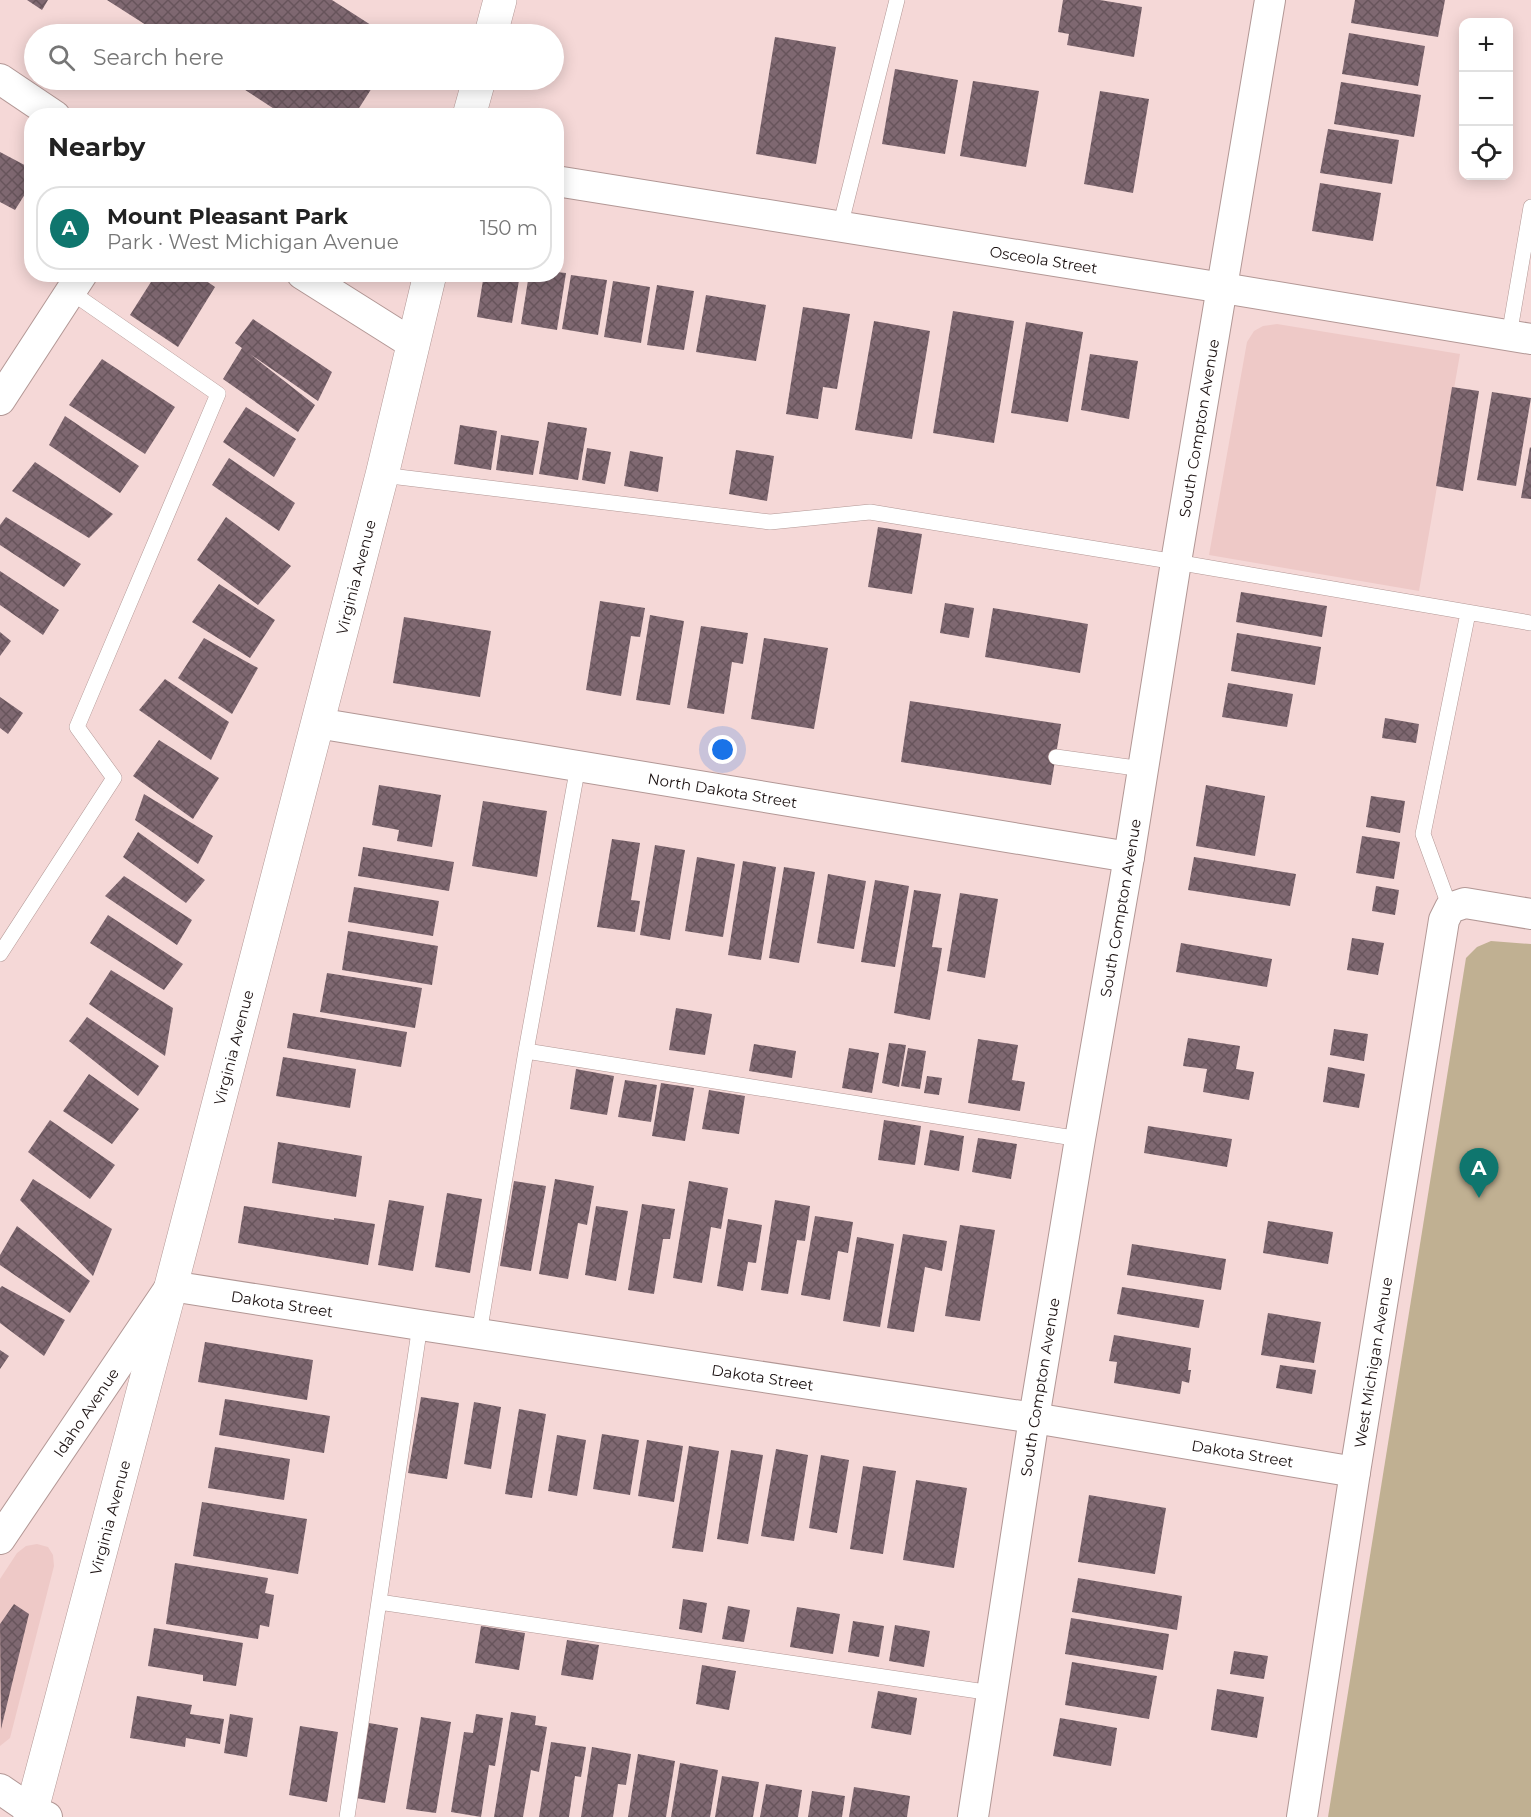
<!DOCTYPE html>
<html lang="en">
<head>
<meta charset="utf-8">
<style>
  body { margin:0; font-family:Montserrat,sans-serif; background:#f6f6f6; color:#222 }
  .controls { position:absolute; right:18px; top:18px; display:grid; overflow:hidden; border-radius:12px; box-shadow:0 3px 15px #0003 }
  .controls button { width:54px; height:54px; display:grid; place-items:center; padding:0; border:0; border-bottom:2px solid #e0e0e0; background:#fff; color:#222; font:30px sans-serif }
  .you { position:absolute; left:723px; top:750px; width:21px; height:21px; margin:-15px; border:4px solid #fff; border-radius:50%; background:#1a73e8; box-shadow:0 0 0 9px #1a73e833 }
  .badge { display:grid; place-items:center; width:39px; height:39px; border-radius:50%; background:#0f766e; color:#fff; font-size:20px; font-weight:700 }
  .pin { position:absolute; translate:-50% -50px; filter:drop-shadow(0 2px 3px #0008) }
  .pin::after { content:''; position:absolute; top:32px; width:21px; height:18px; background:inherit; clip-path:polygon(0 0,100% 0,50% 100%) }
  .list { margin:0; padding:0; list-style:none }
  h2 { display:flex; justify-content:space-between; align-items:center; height:78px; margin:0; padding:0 24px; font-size:26px }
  h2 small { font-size:20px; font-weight:400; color:#767676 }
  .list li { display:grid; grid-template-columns:39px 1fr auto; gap:18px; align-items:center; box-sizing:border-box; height:84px; margin:0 12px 12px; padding:0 12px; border:2px solid #e0e0e0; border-radius:24px }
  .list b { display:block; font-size:22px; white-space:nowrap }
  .list p { margin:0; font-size:20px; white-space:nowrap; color:#767676 }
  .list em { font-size:20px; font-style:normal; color:#767676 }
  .icon { flex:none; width:33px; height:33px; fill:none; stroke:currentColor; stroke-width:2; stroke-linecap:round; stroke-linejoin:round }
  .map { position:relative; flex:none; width:1531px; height:1817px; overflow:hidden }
  .search { position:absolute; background:#fff; box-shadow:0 3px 15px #0003; left:24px; top:24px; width:540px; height:66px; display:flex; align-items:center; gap:15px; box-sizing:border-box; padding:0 21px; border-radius:33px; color:#767676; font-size:22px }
  .panel { position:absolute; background:#fff; box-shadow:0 3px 15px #0003; left:24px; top:108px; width:540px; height:174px; border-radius:24px }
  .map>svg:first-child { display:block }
  .built { fill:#eec9c7 }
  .green { fill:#c0b092 }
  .building { fill:url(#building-cross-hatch) }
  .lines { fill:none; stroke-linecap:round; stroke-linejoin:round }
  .service-casing { stroke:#b29795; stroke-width:16 }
  .minor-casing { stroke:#b29795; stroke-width:32 }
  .tertiary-casing { stroke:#b29795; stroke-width:34 }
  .service { stroke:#fff; stroke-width:15 }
  .minor { stroke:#fff; stroke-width:30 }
  .tertiary { stroke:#fff; stroke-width:33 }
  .labels { text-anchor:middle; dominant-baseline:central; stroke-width:4.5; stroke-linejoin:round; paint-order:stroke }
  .street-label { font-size:15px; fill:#1b1111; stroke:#fff }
</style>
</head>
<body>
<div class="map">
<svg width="1531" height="1817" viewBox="0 0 1531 1817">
  <defs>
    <pattern id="building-cross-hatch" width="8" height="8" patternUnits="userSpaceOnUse" patternTransform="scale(1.5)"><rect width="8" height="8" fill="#7f6871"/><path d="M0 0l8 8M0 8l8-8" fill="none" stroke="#67545b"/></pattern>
  </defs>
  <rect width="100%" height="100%" fill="#f5d8d7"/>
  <path class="built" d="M1277 324 1460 354 1419 591 1209 555 1247 342 1254 331 1263 326Z
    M37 1544 48 1547 53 1555 54 1566 10 1738 0 1746V1579L17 1553 26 1546Z"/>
  <path class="green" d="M1491 941 1531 944V1817H1328L1466 958 1477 947Z"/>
  <path class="building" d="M27 0H48L42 10Z
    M107 0H332L385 34H160Z
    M1063 0H1100L1142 7 1134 57 1067 45 1069 34 1058 32Z
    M1355 0H1445L1438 37 1351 23Z
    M1349 33 1425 46 1418 86 1342 74Z
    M775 37 836 47 816 164 756 154Z
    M895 69 958 80 945 154 882 144Z
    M230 80H377L354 116H285Z
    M973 81 1039 91 1026 167 960 156Z
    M1341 82 1421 95 1414 137 1334 124Z
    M1100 91 1149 99 1133 193 1084 184Z
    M1328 129 1399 140 1392 184 1320 173Z
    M0 152 32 169V183L15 210 0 202Z
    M1320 183 1381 193 1373 241 1312 231Z
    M556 272 566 273 557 330 521 324 529 274H556Z
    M156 274H196L215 287 178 347 130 315Z
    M484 274H520L512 323 477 317Z
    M571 275 607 280 598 335 562 329Z
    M613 281 650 287 641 343 604 337Z
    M657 285 694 291 684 350 647 345Z
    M706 295 766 305 756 361 696 352Z
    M803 307 850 314 837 389 823 387 818 419 786 414Z
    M953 311 1014 321 994 443 933 433Z
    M253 319 332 372 318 401 250 354 315 405 298 432 223 379 242 348 235 343Z
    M874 321 930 331 912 439 855 430Z
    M1026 322 1083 332 1068 422 1011 413Z
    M1090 354 1138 361 1129 419 1081 410Z
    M102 359 175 407 145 454 69 405Z
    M1452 387 1479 391 1463 491 1436 486Z
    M1492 392 1531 398 1516 486 1477 480Z
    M246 407 296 439 274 477 223 442Z
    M65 416 139 466 120 493 49 445Z
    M548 422 587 428 578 480 539 474Z
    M460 425 497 431 491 470 454 464Z
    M501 435 539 441 533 475 496 470Z
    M1530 447 1531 448V499L1521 498Z
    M587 448 611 452 605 484 582 480Z
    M736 450 774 456 767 501 729 494Z
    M630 451 663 457 658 492 624 486Z
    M229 458 295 503 279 531 212 485Z
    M35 462 113 514 89 538 12 491Z
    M6 517 81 564 64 587 0 545V525Z
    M226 517 291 566 258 605 197 560Z
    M878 527 922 534 912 594 868 587Z
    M0 571 59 610 43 635 0 605Z
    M219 584 275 620 250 658 192 622Z
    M1241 592 1327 606 1322 637 1236 622Z
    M600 601 645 608 640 637 631 636 621 696 586 690Z
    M945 603 974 608 969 638 940 633Z
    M993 608 1088 624 1080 673 985 657Z
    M650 615 684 621 670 705 636 700Z
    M404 617 491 631 480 697 393 683Z
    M701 626 748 633 743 664 732 662 724 714 687 708Z
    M0 632 11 641 0 656Z
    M1237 633 1321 647 1315 685 1231 671Z
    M204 638 258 668 232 714 178 678Z
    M764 638 828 648 814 729 751 719Z
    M165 679 229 722 211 760 139 710Z
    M1228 683 1293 694 1287 727 1222 717Z
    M0 697 23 713 8 734 0 728Z
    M910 701 1061 724 1051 785 901 762Z
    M1385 718 1419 724 1416 743 1382 738Z
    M159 740 219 778 193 819 133 776Z
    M379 785 441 795 432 847 397 841 399 830 372 825Z
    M1206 785 1265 796 1255 856 1196 846Z
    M144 794 213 836 198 864 135 820Z
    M1371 796 1405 801 1400 833 1366 827Z
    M483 801 547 811 537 877 472 866Z
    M138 832 205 880 186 903 123 857Z
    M1362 836 1400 842 1394 879 1356 873Z
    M612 839 640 843 631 900 640 901 635 932 597 927Z
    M655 845 685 850 670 940 640 935Z
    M363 847 454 862 449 891 358 876Z
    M697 857 735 864 723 937 685 931Z
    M1194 857 1296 874 1290 906 1188 890Z
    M743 861 776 867 761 960 728 955Z
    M784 867 815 872 799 963 769 958Z
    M828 874 866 881 854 949 817 943Z
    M124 876 192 920 177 945 105 896Z
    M875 880 909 886 895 967 861 962Z
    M1376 886 1399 890 1395 915 1372 911Z
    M354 887 439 901 433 936 348 922Z
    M914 890 941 894 932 947 942 948 930 1020 894 1013Z
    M960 893 998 899 985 978 947 971Z
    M108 915 183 964 164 990 90 943Z
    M348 931 438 946 432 985 342 970Z
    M1352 938 1384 943 1378 975 1347 970Z
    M1181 943 1272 959 1267 987 1176 972Z
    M111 970 173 1008 165 1056 89 1004Z
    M327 973 422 988 415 1028 320 1012Z
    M676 1008 712 1014 705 1055 669 1050Z
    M293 1013 407 1032 401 1067 287 1048Z
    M87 1017 159 1066 138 1096 69 1041Z
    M1334 1029 1368 1034 1364 1061 1330 1055Z
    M1188 1038 1240 1046 1236 1069 1254 1072 1249 1100 1203 1092 1207 1069 1183 1066Z
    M978 1039 1018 1045 1012 1080 1025 1082 1020 1111 968 1103Z
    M889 1043 906 1045 899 1087 882 1083Z
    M754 1044 796 1051 792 1078 749 1071Z
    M849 1048 879 1053 872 1093 842 1088Z
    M908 1048 926 1051 920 1089 901 1086Z
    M283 1057 356 1069 350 1108 276 1096Z
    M1328 1067 1365 1074 1359 1108 1323 1102Z
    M576 1069 614 1076 607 1115 570 1109Z
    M89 1074 139 1109 112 1144 63 1111Z
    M927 1076 942 1078 939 1095 924 1093Z
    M625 1080 657 1085 651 1122 618 1117Z
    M661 1083 694 1088 685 1141 652 1136Z
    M709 1090 745 1096 739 1134 702 1129Z
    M50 1120 115 1165 90 1199 28 1152Z
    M884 1120 921 1126 915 1165 878 1160Z
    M1148 1126 1232 1139 1227 1167 1144 1153Z
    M930 1130 964 1136 959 1171 924 1165Z
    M978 1138 1017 1144 1011 1179 972 1172Z
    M278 1142 362 1156 356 1197 272 1183Z
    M33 1179 112 1229 93 1276 20 1200Z
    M555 1179 594 1186 587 1225 578 1223 568 1279 539 1274Z
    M514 1181 546 1186 531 1271 500 1266Z
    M689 1181 728 1188 721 1229 711 1227 702 1283 673 1278Z
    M447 1193 482 1199 470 1273 435 1267Z
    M389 1200 424 1206 413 1271 378 1265Z
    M775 1200 810 1206 805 1241 797 1240 788 1294 761 1290Z
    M642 1204 675 1209 670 1239H663L654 1294 628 1290Z
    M244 1206 334 1220V1218L375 1224 368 1265 238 1243Z
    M596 1206 628 1211 616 1281 585 1275Z
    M815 1216 853 1222 848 1253 838 1251 830 1300 801 1295Z
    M728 1219 762 1225 756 1263 748 1262 743 1291 717 1286Z
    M1268 1221 1333 1232 1328 1264 1263 1253Z
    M960 1225 995 1230 980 1321 945 1316Z
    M17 1226 90 1281 70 1313 0 1265V1255Z
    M903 1234 947 1241 942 1271 925 1267 914 1332 887 1328Z
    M857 1237 894 1244 880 1327 843 1321Z
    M1132 1244 1226 1259 1221 1290 1127 1275Z
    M2 1286 65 1320 44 1356 0 1323V1288Z
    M1122 1287 1204 1300 1199 1328 1117 1314Z
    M1268 1313 1321 1322 1314 1363 1261 1355Z
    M1114 1335 1191 1348 1188 1370H1191L1189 1383 1182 1381 1180 1394 1114 1383 1117 1362 1109 1361Z
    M205 1342 313 1360 307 1400 198 1382Z
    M0 1350 9 1356 0 1369Z
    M1280 1365 1316 1370 1312 1394 1276 1388Z
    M421 1397 459 1403 447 1479 408 1473Z
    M225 1399 330 1416 324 1453 219 1435Z
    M474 1402 501 1407 491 1469 464 1464Z
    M519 1409 546 1414 532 1498 505 1494Z
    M602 1434 639 1440 630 1495 593 1489Z
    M557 1435 586 1440 577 1496 548 1491Z
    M647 1440 683 1446 674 1502 638 1496Z
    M689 1446 719 1451 703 1552 672 1548Z
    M215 1447 290 1459 284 1500 208 1488Z
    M776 1449 808 1455 794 1541 761 1536Z
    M731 1450 763 1455 748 1544 717 1539Z
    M821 1455 849 1460 837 1533 809 1528Z
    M863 1466 896 1471 883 1554 850 1549Z
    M916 1480 967 1488 954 1568 903 1560Z
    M1089 1495 1166 1508 1155 1574 1078 1562Z
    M202 1502 307 1519 298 1574 193 1556Z
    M175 1563 268 1578 265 1593 274 1595 269 1627 260 1625 258 1639 166 1624Z
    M1078 1578 1182 1596 1177 1630 1072 1612Z
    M683 1599 707 1603 702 1633 679 1629Z
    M14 1604 29 1614 1 1729 0 1624Z
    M728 1606 750 1610 744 1642 722 1639Z
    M797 1607 840 1614 833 1654 790 1647Z
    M1071 1618 1169 1634 1163 1670 1065 1654Z
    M853 1621 884 1626 879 1657 848 1652Z
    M895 1625 930 1631 924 1667 889 1661Z
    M481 1626 525 1633 519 1670 475 1663Z
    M154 1628 243 1643 236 1686 203 1681V1675L148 1666Z
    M567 1640 599 1645 593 1680 561 1675Z
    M1234 1651 1268 1656 1264 1679 1230 1674Z
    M1072 1662 1157 1676 1149 1719 1065 1705Z
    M702 1665 736 1671 729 1710 696 1704Z
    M1217 1689 1264 1697 1257 1738 1211 1730Z
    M878 1691 917 1698 911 1735 871 1728Z
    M137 1696 192 1705 190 1714 224 1719 220 1744 186 1738 185 1747 130 1738Z
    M511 1712 536 1716 535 1725 547 1727 539 1772 531 1770 523 1817H494Z
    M230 1714 253 1718 247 1757 224 1753Z
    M476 1714 503 1718 495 1766 489 1765 481 1817 451 1812 464 1732 473 1733Z
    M421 1717 451 1722 436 1813 406 1809Z
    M1060 1718 1117 1728 1111 1766 1053 1756Z
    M369 1723 398 1728 385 1803 356 1798Z
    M300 1726 338 1732 327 1802 289 1795Z
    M551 1742 586 1747 581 1777 575 1776 569 1817H539Z
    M592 1747 631 1754 626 1785 618 1784 613 1817H581Z
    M638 1754 675 1761 666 1817H628Z
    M680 1763 718 1770 710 1817H671Z
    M722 1776 759 1782 753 1817H715Z
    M766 1784 802 1790 798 1817H760Z
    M854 1787 910 1796 907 1817H849Z
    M812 1791 845 1796 842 1817H808Z"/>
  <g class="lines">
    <defs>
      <path id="service" d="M840 227 897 0
        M1509 336 1531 207
        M382 475 770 522 870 512 1176 562 1531 623
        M1056 757 1143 769
        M1450 908 1423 834 1468 613
        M0 954 114 778 77 727 218 394 71 292
        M526 1051 1080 1139
        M479 1334 526 1051 578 766
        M379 1602 992 1693
        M347 1817 420 1325"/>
      <g id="minor">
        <path d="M0 79 55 116"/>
        <path id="s1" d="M556 181 1223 288 1531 339"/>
        <path d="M302 274 413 344"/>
        <path d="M0 400 82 274"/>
        <path id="s2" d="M317 723 1129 857"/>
        <path id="s3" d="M0 1539 171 1286 420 1325 1034 1418 1355 1472"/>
        <path d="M0 1789 31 1810 47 1817"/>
        <path id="s4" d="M973 1817 1034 1418 1080 1139 1129 857 1176 562 1270 0"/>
        <path id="s5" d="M1302 1817 1355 1472 1444 920 1450 908 1465 903 1531 914"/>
      </g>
      <g id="tertiary">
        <path d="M491 34 500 0"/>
        <path d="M469 116 479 80"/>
        <path id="s6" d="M30 1817 171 1286 382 475 430 274"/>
      </g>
    </defs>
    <use href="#service" class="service-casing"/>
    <use href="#minor" class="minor-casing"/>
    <use href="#tertiary" class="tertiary-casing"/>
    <use href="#service" class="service"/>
    <use href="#minor" class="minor"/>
    <use href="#tertiary" class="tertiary"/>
  </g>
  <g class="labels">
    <g class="street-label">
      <text stroke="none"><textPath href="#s1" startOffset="494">Osceola Street</textPath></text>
      <text stroke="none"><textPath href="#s4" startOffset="1407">South Compton Avenue</textPath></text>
      <text stroke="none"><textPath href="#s6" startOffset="1282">Virginia Avenue</textPath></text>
      <text stroke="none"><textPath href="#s2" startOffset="411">North Dakota Street</textPath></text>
      <text stroke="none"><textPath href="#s4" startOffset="921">South Compton Avenue</textPath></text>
      <text stroke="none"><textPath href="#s6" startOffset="796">Virginia Avenue</textPath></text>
      <text stroke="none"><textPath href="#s3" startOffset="418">Dakota Street</textPath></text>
      <text stroke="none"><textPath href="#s5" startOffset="460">West Michigan Avenue</textPath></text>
      <text stroke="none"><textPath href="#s3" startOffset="904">Dakota Street</textPath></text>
      <text stroke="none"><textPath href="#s4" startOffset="435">South Compton Avenue</textPath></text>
      <text stroke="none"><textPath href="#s3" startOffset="153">Idaho Avenue</textPath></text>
      <text stroke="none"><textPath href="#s3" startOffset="1390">Dakota Street</textPath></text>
      <text stroke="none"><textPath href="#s6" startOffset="310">Virginia Avenue</textPath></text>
    </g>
  </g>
</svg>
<div class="controls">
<button>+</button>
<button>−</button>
<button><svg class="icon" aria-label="locate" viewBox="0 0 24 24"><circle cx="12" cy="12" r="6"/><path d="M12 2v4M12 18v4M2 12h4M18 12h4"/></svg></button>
</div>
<div class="you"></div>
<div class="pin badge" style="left:1479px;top:1198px">A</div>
<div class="search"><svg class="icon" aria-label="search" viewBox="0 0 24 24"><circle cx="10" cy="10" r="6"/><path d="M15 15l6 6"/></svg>Search here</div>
<section class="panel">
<h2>Nearby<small></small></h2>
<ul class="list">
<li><span class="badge">A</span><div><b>Mount Pleasant Park</b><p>Park · West Michigan Avenue</p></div><em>150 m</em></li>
</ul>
</section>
</div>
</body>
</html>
